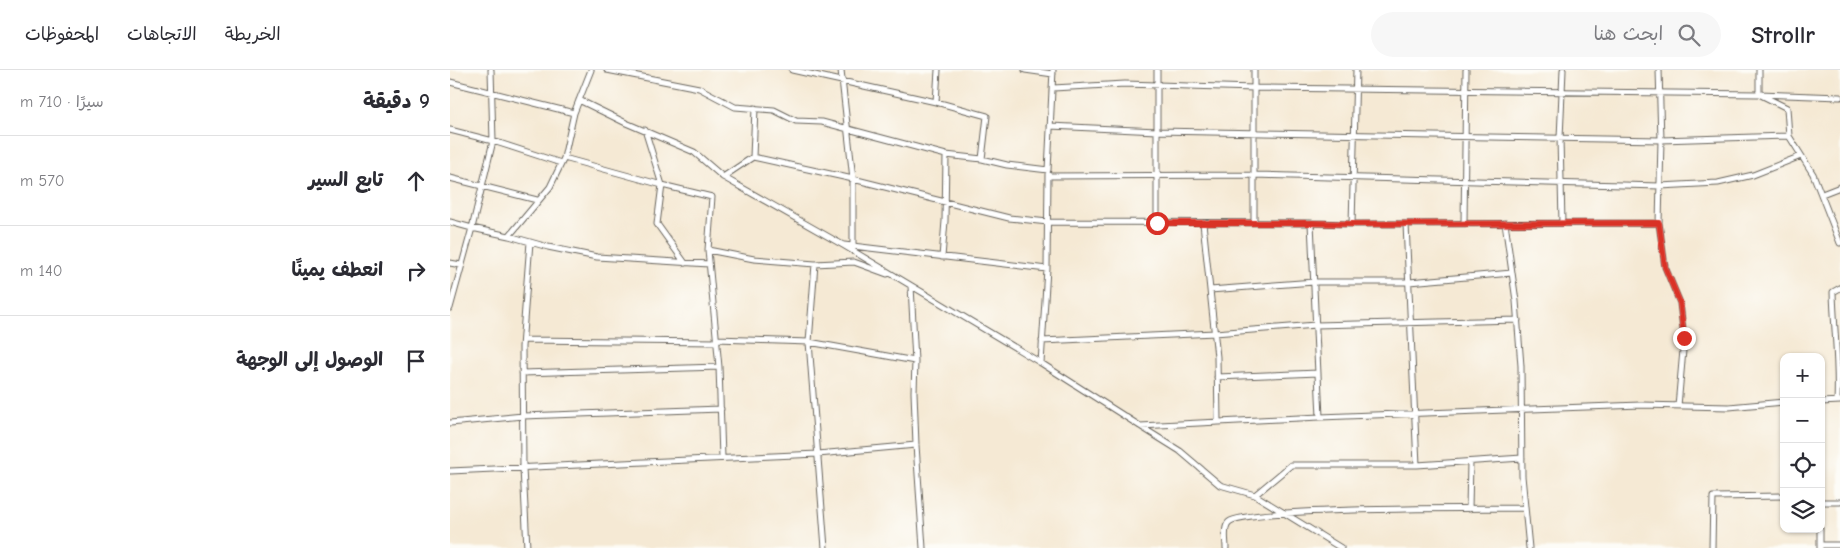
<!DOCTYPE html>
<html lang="ar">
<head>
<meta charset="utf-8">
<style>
  body { margin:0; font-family:"Comic Neue","Playpen Sans Arabic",sans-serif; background:#f7f7f7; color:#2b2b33; direction:rtl }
  .controls { position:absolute; right:15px; bottom:15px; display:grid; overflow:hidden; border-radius:10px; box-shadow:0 1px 4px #0004 }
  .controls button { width:45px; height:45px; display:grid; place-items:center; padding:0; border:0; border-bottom:1px solid #e1e1e2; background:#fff; color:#2b2b33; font:25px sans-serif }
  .stop { position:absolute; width:15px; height:15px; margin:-11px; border:4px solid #d93025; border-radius:50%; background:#fff }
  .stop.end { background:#d93025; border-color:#fff; box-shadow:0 1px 5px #0008 }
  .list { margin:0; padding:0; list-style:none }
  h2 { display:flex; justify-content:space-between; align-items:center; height:65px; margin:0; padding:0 20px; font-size:21px }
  h2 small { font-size:16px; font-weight:400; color:#7c7c81 }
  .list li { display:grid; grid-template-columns:32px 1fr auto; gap:15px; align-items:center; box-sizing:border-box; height:90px; padding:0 20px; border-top:1px solid #e1e1e2 }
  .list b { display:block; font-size:19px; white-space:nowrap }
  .list em { font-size:16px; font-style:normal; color:#7c7c81 }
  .icon { flex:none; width:28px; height:28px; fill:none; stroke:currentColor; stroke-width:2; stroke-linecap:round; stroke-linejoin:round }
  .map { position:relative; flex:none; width:1390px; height:478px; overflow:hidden; direction:ltr }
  header { display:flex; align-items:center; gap:30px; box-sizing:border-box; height:70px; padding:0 25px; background:#fff; border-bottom:1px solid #e1e1e2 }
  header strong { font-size:24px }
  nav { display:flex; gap:28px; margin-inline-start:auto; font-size:18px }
  .search { width:350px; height:45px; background:#f7f7f7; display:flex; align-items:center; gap:12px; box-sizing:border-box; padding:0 18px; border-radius:28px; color:#7c7c81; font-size:19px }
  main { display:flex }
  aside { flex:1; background:#fff }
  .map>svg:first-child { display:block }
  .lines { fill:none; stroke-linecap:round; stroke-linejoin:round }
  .minor-casing { stroke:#68645c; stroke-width:7 }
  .minor { stroke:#fff; stroke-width:5 }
  .route { stroke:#d93025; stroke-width:6 }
</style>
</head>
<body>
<header>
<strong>Strollr</strong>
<div class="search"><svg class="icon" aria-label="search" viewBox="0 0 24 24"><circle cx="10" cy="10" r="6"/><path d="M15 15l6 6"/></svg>ابحث هنا</div>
<nav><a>الخريطة</a><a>الاتجاهات</a><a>المحفوظات</a></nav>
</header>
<main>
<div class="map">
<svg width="1390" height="478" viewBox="0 0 1390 478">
  <rect width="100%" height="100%" fill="#fdfcf7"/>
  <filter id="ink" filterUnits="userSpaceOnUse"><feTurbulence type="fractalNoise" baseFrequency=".02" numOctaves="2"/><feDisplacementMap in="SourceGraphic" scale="10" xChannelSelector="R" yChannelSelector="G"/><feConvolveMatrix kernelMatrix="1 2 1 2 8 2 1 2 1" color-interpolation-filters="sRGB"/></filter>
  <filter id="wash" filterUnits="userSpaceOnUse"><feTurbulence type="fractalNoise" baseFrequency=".0096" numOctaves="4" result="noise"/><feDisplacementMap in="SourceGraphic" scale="20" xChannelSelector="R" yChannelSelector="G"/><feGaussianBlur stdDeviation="1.12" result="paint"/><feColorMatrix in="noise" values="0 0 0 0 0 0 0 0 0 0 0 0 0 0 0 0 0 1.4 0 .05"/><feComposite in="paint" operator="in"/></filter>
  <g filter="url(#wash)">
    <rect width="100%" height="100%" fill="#f5e9d4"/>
  </g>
  <g filter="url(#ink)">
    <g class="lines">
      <defs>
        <path id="minor" d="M157 0 249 18 285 37 324 40 346 51 372 52 496 85 532 89 557 95 598 100 603 0
          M342 0 486 32 537 46 532 89
          M391 0 403 109V175
          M575 0 603 4
          M1209 0 1211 70 1209 153 1215 197 1230 233 1234 269 1228 336
          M1309 0V24L1337 38 1339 66 1363 104 1390 173
          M0 12 124 43
          M603 18 675 14 804 18 1309 24 1390 27
          M129 30 176 53 244 82 273 107 393 175 591 293 690 356 730 381 770 415 805 425 891 478
          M486 32 488 0
          M600 56 707 61 1211 70 1339 66
          M0 60 43 71 111 93
          M195 60 212 115 262 127 258 180 269 297 272 388
          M303 87 403 109 559 148 598 152 861 153 902 154 1209 153
          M114 88 212 115 207 154 235 193
          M598 106 805 105 1210 116 1268 113 1303 105 1351 86
          M273 107 303 87 305 38
          M0 108 87 130
          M1372 124 1390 117
          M0 152 22 158 43 71 41 0
          M804 152V0
          M707 153V0
          M753 153 767 287 768 352
          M861 153 870 347
          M1014 153 1016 0
          M1055 153 1066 231 1071 296 1072 406 1079 478
          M1112 153 1110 68 1113 0
          M902 154 906 0
          M956 154 967 395
          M59 166 98 177 147 187 259 194
          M394 175 597 199
          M258 180 304 189 365 194 404 192 437 204
          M492 187 495 151 496 85
          M0 193 11 195
          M365 194 359 272 375 478
          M461 216 465 291 464 322 466 375 473 478
          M760 220 864 212H959L1062 203
          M0 238 22 158 59 166 100 117 114 88 124 43 141 0
          M266 269 359 272 465 291
          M73 270 267 272
          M592 271 765 263 866 255 1068 250
          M591 293 597 199 598 104
          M72 303 269 297
          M767 307 868 303
          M1387 331C1389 295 1384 259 1383 222L1390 218
          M1371 332 1390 331
          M0 353 73 346 271 339
          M690 356 870 347 1191 335 1279 337 1334 332
          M0 401 368 384 466 375
          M805 425 841 395H967L1072 388
          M1371 432H1390
          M1019 439 1020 392
          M1370 459V478
          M1370 475H1390
          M77 478 73 398 72 277 80 172
          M776 478C776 471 773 457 779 452 797 437 1036 439 1075 438
          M1262 478 1263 427 1334 426"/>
      </defs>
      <use href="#minor" class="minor-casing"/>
      <use href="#minor" class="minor"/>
    </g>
  </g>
  <g class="lines" filter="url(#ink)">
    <path class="route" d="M707 153H861L902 154 1209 153 1215 197 1230 233 1234 268"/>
  </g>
</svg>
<div class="controls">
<button>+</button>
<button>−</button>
<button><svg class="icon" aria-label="locate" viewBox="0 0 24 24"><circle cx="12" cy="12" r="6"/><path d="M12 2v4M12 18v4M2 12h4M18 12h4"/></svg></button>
<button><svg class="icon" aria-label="layers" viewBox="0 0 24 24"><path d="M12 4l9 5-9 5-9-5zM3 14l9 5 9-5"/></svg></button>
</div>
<div class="stop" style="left:707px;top:153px"></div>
<div class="stop end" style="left:1234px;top:268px"></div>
</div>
<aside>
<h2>9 دقيقة<small>سيرًا · 710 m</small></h2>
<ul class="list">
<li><svg class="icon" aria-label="ahead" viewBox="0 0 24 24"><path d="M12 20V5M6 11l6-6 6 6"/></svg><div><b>تابع السير</b></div><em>570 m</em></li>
<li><svg class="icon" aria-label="right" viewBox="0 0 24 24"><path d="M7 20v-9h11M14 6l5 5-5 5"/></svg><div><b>انعطف يمينًا</b></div><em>140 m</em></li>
<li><svg class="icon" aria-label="arrive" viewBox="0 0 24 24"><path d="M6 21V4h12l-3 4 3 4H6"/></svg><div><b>الوصول إلى الوجهة</b></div></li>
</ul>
</aside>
</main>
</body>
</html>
